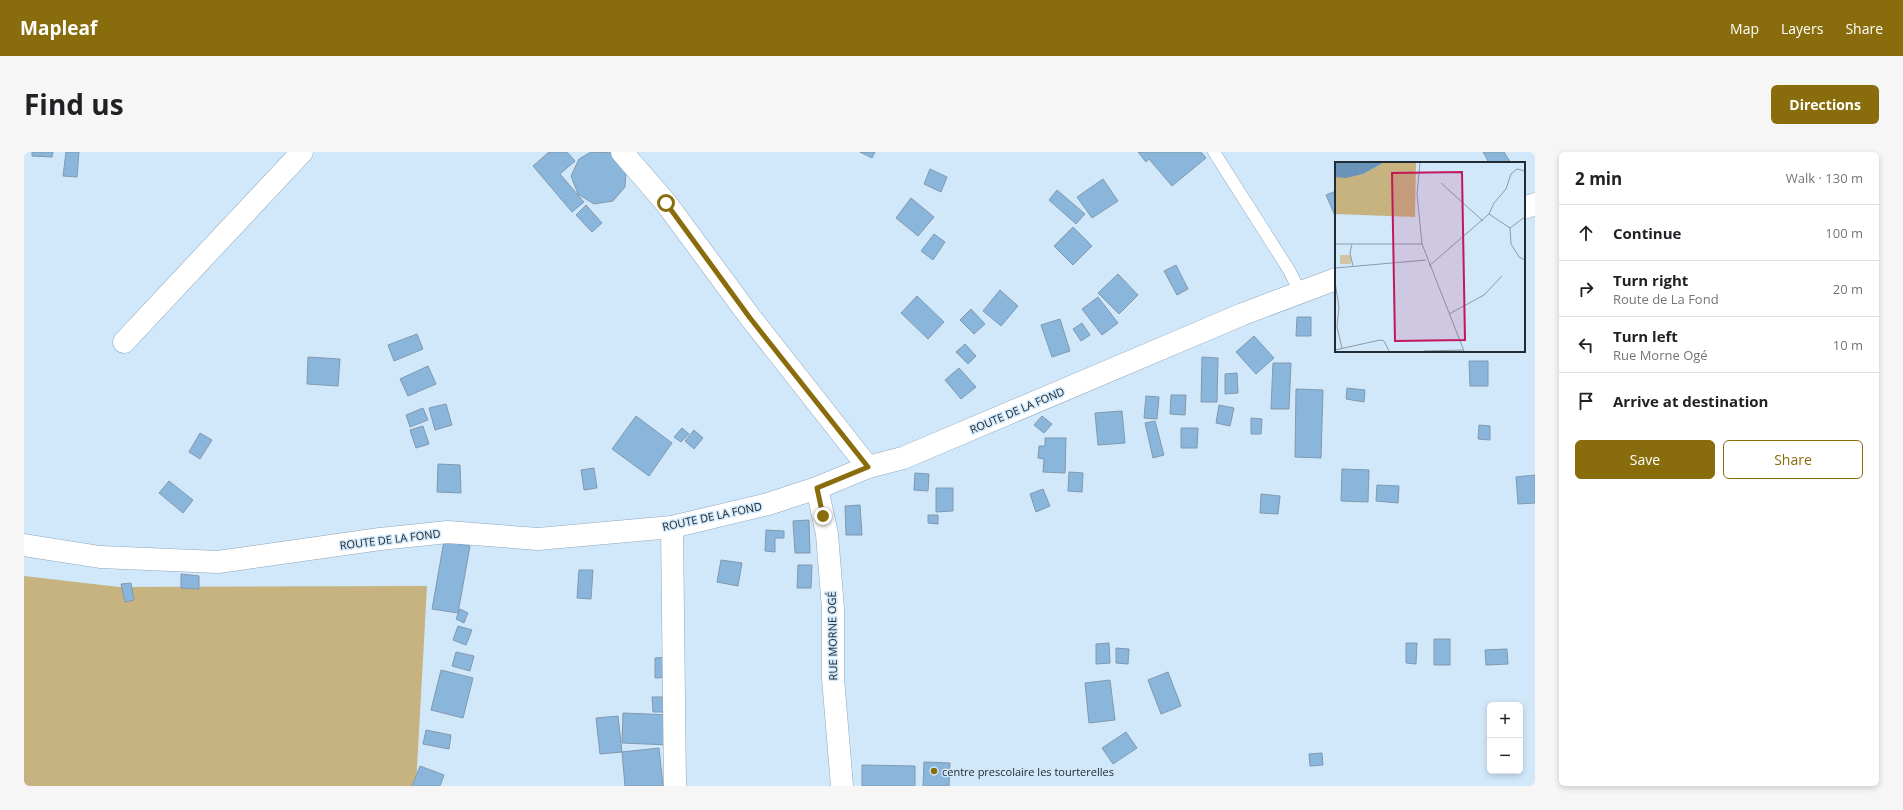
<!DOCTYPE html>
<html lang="en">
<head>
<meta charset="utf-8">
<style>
  body { margin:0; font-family:"Open Sans",sans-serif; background:#f6f6f6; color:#202124 }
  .controls { position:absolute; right:12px; bottom:12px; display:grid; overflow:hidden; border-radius:6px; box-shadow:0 2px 6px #0003 }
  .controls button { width:36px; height:36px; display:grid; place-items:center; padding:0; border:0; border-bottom:1px solid #e0e0e0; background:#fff; color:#202124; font:20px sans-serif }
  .stop { position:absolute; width:12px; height:12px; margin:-9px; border:3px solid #896d0d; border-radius:50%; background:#fff }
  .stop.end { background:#896d0d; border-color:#fff; box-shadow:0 1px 4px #0008 }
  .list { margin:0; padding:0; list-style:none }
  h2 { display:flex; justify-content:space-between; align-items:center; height:52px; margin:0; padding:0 16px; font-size:17px }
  h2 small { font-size:13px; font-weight:400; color:#757577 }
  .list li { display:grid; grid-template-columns:26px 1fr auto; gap:12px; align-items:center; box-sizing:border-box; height:56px; padding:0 16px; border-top:1px solid #e0e0e0 }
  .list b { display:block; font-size:15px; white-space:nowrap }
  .list p { margin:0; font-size:13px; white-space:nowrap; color:#757577 }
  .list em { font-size:13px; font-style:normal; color:#757577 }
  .actions { display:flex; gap:8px; padding:12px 16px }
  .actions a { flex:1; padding:9px 0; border:1px solid #896d0d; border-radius:6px; text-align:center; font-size:14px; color:#896d0d }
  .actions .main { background:#896d0d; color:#fff }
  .icon { flex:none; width:22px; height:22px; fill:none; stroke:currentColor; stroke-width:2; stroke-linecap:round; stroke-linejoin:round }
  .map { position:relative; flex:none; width:1511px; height:634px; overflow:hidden; border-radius:6px }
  header { display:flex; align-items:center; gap:24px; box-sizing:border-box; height:56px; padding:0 20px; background:#896d0d; color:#fff }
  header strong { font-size:19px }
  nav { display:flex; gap:22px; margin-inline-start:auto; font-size:14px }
  .intro { display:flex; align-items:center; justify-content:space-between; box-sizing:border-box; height:96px; padding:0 24px }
  h1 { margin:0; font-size:28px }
  .button { padding:10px 18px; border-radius:6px; background:#896d0d; color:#fff; font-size:14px; font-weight:700 }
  main { display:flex; gap:24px; padding:0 24px }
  aside { flex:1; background:#fff; border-radius:6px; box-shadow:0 2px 6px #0003 }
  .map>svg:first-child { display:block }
  .forest { fill:#c6b380 }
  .building { fill:#8bb6db; stroke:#8099b0 }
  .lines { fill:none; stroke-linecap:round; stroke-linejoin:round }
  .lane-casing { stroke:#8ea8be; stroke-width:13 }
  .street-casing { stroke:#8ea8be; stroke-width:23 }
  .secondary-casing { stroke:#8ea8be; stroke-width:23 }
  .lane { stroke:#fff; stroke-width:12 }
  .street { stroke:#fff; stroke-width:22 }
  .secondary { stroke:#fff; stroke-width:22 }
  .route { stroke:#896d0d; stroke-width:5 }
  .poi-dot { fill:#896d0d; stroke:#d1e7fa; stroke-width:1.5 }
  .labels { text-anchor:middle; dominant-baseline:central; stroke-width:3; stroke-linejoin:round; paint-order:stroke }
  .street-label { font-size:11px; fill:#202b33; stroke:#d1e7fa }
  .poi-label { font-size:11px; fill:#202b33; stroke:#d1e7fa; text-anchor:start }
  .inset-road { fill:none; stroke:#8a9caa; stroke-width:1 }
  .view { fill:#c2185b; fill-opacity:0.15; stroke:#c2185b; stroke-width:2 }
  .inset-edge { fill:none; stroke:#202b33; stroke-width:2 }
</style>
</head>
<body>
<header>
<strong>Mapleaf</strong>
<nav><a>Map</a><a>Layers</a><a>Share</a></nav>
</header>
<div class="intro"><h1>Find us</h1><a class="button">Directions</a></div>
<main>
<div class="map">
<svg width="1511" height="634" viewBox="0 0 1511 634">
  <rect width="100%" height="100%" fill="#d1e7fa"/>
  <path class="forest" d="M0 424 95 435 403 434 392 634H0Z"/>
  <path class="building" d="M8 0H29L28 5 8 4Z
    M42 0H55L53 25 39 24Z
    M525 0H543L551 9 536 22 560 50 548 60 509 14Z
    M567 0 590 1 602 16 601 35 589 49 570 52 554 42 547 24 555 7Z
    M836 0H851L848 6Z
    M1114 0H1177L1182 6 1148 34 1125 7 1122 10Z
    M1459 0H1480L1487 11H1465Z
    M906 17 923 25 917 40 900 32Z
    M1079 27 1094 49 1068 66 1053 45Z
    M1033 38 1061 62 1052 72 1025 48Z
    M1312 39V66L1302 43Z
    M887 46 910 65 894 84 872 66Z
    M562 53 578 71 568 80 552 63Z
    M1049 75 1068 94 1049 113 1030 94Z
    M910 82 921 90 909 108 897 99Z
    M1152 113 1164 137 1153 143 1140 119Z
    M1094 122 1114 143 1095 162 1074 141Z
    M976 138 994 154 977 174 959 159Z
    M893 144 920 170 904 187 877 161Z
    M1074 145 1094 171 1078 183 1058 157Z
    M947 157 961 172 950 182 936 168Z
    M1273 165H1287V184H1272Z
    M1036 167 1046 199 1028 205 1017 173Z
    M1058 171 1066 183 1057 189 1049 177Z
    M393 182 399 197 370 209 364 193Z
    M1230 184 1250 206 1232 222 1212 200Z
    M941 192 952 204 944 212 932 200Z
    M284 205 316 207 314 234 283 232Z
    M1178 205 1194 206 1193 250H1177Z
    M1445 209H1464V234H1446Z
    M1249 211H1267L1265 257H1247Z
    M404 214 412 232 384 244 376 227Z
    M935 216 952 235 937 247 921 228Z
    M1213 221 1214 241 1201 242V222Z
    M1323 236 1341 238 1340 250 1322 247Z
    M1272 237 1299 238 1297 306 1271 305Z
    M1147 243H1162L1161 263 1146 262Z
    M1122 244 1135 245 1133 267 1120 266Z
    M422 252 428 273 411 278 405 256Z
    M1195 253 1210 256 1206 274 1192 271Z
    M399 256 404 268 386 275 382 263Z
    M1098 259 1101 291 1074 293 1071 261Z
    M612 264 648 291 625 324 588 297Z
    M1018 264 1028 272 1020 281 1010 273Z
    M1227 266 1238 267 1237 282H1227Z
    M1131 269 1140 303 1129 306 1121 271Z
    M1455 273 1466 274V288L1454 287Z
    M399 274 405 292 392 296 386 278Z
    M658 276 665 282 657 290 650 285Z
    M1157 276H1174L1173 296H1157Z
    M670 278 679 286 670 297 661 289Z
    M176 281 188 288 176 307 165 300Z
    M1021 286H1042L1041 321 1019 320 1020 307 1014 306 1015 294H1021Z
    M414 312 436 313 437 341 413 340Z
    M570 316 573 336 560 338 557 318Z
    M1318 317 1345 318 1344 350 1317 349Z
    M1045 320 1059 321 1058 340 1044 339Z
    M891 321 905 322 904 339 890 338Z
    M1511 323V351L1494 352 1492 325Z
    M145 329 169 348 159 361 135 341Z
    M1353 333 1375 334 1374 351 1352 349Z
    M912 336H929V359L912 360Z
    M1019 337 1026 354 1012 360 1006 342Z
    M1237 342 1256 344 1254 362 1236 361Z
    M836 353 838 383H822L821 354Z
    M904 363H914V372L904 371Z
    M785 368 786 401H771L769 369Z
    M742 378 760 379V386H751V400L741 399Z
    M420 389 446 394 434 461 408 457Z
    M697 408 718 411 714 434 693 430Z
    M774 413H788L787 436H773Z
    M555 418H569L567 447 553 446Z
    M157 422 175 424V437L157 436Z
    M107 431 110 448 101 450 97 432Z
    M436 457 444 461 440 471 432 467Z
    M434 474 448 478 442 493 429 488Z
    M1410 487H1426V513H1410Z
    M1085 491 1086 511 1072 512V492Z
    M1382 491H1393L1392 512 1382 511Z
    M1092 496 1105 497 1104 512 1092 511Z
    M1483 497 1484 512 1462 513 1461 498Z
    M432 500 450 504 446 519 428 514Z
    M647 505V525L631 526V506Z
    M417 518 449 526 439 566 407 558Z
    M1144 520 1157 554 1137 562 1124 528Z
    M1086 528 1091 568 1065 571 1061 531Z
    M628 545H649L650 560H629Z
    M599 561 647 563 645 593 598 591Z
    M594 564 598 600 576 602 572 566Z
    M402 578 427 583 425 597 399 592Z
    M1102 580 1113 596 1089 612 1078 596Z
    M635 596 639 634H601L598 600Z
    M1298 601 1299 613 1286 614 1285 602Z
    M900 610 926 611 925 634H899Z
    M838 613 891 614V634H838Z
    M396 614 420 623 416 634H388Z"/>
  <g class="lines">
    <defs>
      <path id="lane" d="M1190 0 1265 118 1276 140"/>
      <path id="street" d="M598 0 642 51 726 165 844 315
        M100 190 278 0
        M793 336 803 382 809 457V526L818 634
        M648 375 651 634"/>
      <path id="secondary" d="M1500 56 1511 52
        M0 393 76 405 194 410 356 387 424 380 514 387 648 375 744 352 793 336 844 315 879 306 1219 162 1312 127"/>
    </defs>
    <use href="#lane" class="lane-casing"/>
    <use href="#street" class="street-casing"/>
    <use href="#secondary" class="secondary-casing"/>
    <use href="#lane" class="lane"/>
    <use href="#street" class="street"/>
    <use href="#secondary" class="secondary"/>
  </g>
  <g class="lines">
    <path class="route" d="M642 51 726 166 844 315 793 336 799 364"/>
  </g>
  <circle class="poi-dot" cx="910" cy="619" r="4"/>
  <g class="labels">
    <g class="street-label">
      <text transform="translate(993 258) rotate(-23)">ROUTE DE LA FOND</text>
      <text transform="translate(688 364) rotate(-12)">ROUTE DE LA FOND</text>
      <text transform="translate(366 387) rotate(-7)">ROUTE DE LA FOND</text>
      <text transform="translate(808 484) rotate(-91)">RUE MORNE OGÉ</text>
    </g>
    <g class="poi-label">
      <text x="918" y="619">centre prescolaire les tourterelles</text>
    </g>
  </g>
  <g transform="translate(1311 10)">
    <rect width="190" height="190" fill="#d1e7fa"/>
    <path d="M5 93H16V102H5Z" fill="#d1c5a4"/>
    <path d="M48 1H81L80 55 0 52V15L28 12Z" fill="#c6b380"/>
    <path d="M0 1H48L28 12 11 16 0 15Z" fill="#6993b7"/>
    <path class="inset-road" d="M85 1 82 32 87 82 129 189M106 21 148 59M154 52 175 66 176 82 184 95 190 98M175 66 190 55M0 82H87M17 82 15 91 18 104M94 104 154 52 159 41 171 27 176 12 182 7 190 9M0 106 91 98M0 120 4 145 2 165 7 186M114 152 149 133 167 114M0 188 45 178 49 179 54 189M89 189 129 188"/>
    <path class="view" d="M127 10 130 178 60 179 57 11Z"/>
    <rect width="190" height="190" class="inset-edge"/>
  </g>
</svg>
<div class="controls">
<button>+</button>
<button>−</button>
</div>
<div class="stop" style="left:642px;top:51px"></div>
<div class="stop end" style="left:799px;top:364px"></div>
</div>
<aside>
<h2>2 min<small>Walk · 130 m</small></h2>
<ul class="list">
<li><svg class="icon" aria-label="ahead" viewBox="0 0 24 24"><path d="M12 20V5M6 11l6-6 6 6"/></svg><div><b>Continue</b></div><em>100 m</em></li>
<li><svg class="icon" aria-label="right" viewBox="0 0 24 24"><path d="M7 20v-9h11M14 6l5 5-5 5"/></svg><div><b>Turn right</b><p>Route de La Fond</p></div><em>20 m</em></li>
<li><svg class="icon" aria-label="left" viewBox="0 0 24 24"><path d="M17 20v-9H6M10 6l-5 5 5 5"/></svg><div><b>Turn left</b><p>Rue Morne Ogé</p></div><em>10 m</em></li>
<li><svg class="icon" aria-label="arrive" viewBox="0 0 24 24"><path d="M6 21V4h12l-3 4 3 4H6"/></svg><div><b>Arrive at destination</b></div></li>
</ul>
<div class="actions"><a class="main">Save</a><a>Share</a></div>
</aside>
</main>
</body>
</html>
